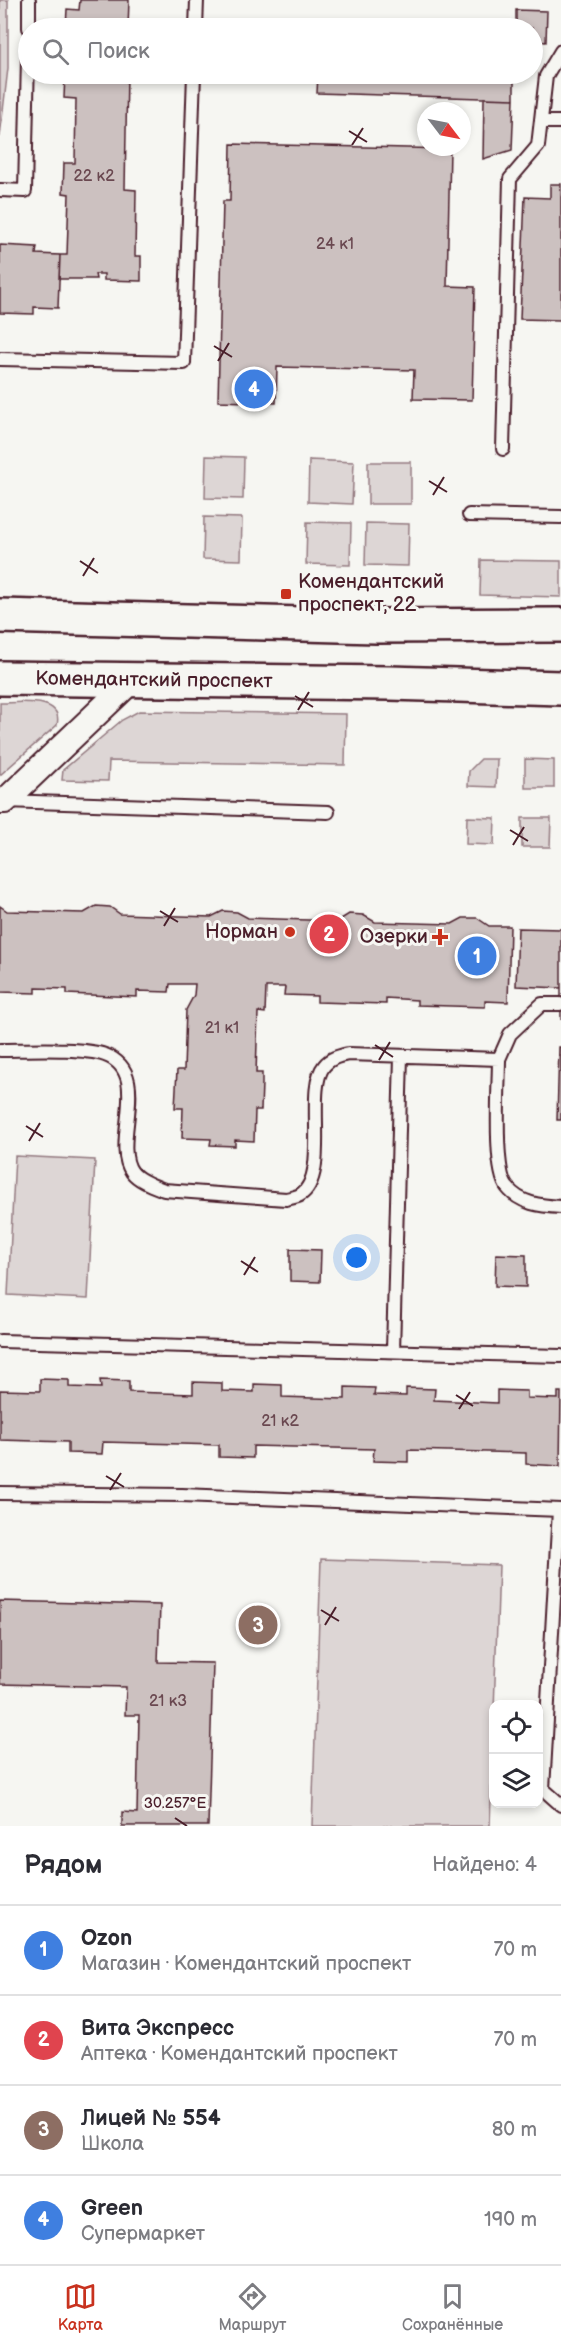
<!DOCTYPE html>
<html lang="ru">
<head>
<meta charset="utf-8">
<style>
  body { margin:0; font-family:"Balsamiq Sans",sans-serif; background:#f2f2f3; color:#2b2b33 }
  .controls { position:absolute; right:18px; bottom:18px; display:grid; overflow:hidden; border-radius:12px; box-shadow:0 3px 9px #0003 }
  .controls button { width:54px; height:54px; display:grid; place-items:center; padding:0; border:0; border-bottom:2px solid #e1e1e2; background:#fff; color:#2b2b33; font:30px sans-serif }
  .compass { position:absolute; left:417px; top:102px; width:54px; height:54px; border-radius:50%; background:#fff; box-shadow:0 3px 9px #0003; rotate:122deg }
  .you { position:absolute; left:357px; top:1258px; width:21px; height:21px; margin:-15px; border:4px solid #fff; border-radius:50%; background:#1a73e8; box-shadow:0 0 0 9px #1a73e833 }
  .badge { display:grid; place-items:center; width:39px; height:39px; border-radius:50%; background:#c8321e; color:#fff; font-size:20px; font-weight:700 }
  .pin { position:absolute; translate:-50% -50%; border:3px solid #fff; box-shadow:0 2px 6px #0006 }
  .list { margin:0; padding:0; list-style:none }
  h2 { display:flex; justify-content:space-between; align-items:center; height:78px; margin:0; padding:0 24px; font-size:26px }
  h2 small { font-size:20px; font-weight:400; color:#7c7c81 }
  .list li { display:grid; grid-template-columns:39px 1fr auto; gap:18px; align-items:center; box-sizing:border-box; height:90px; padding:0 24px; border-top:2px solid #e1e1e2 }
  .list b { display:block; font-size:22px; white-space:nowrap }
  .list p { margin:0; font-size:20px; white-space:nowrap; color:#7c7c81 }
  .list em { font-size:20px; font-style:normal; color:#7c7c81 }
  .icon { flex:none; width:33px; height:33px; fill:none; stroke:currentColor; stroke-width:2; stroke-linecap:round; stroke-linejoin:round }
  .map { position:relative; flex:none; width:561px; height:1826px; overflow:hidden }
  .search { position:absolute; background:#fff; box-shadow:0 3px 9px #0003; left:18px; right:18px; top:18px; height:66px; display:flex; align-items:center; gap:15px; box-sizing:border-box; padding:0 21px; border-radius:33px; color:#7c7c81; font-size:22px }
  .sheet { height:438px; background:#fff }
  nav { display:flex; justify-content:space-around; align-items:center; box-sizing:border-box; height:84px; border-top:2px solid #e1e1e2; background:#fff; font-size:16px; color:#7c7c81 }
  nav a { display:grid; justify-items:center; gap:3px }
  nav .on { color:#c8321e }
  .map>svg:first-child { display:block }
  .green { fill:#ddd6d5; stroke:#947a80; stroke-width:1.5 }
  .building { fill:#ccc1c0; stroke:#4a1f2b; stroke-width:1.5 }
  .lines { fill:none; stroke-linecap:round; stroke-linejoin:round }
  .service-casing { stroke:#4a1f2b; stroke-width:16 }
  .minor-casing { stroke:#4a1f2b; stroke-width:28 }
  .secondary-casing { stroke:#4a1f2b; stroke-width:38 }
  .service { stroke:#f6f6f2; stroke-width:12 }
  .minor { stroke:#f6f6f2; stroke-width:24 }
  .secondary { stroke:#f6f6f2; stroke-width:33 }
  .ticks { fill:none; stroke:#4a1f2b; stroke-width:2 }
  .poi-dot { fill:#c8321e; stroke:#f6f6f2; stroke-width:2 }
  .labels { text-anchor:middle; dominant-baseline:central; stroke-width:6; stroke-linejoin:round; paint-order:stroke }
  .number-label { font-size:16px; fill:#6a4850 }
  .poi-label { font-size:20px; fill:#4a1f2b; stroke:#f6f6f2; text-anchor:end }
  .street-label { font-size:20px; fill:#4a1f2b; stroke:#f6f6f2 }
  .ticks-label { font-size:15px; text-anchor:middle; fill:#4a1f2b; stroke:#f6f6f2; stroke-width:6; stroke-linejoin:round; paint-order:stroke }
</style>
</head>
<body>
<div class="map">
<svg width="561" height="1826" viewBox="0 0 561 1826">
  <rect width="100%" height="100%" fill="#f6f6f2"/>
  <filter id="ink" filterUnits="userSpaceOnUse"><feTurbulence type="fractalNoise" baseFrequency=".0167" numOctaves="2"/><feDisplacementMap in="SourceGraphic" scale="12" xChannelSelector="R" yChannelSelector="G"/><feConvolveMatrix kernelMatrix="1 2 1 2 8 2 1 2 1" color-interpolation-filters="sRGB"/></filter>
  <g filter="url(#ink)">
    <path class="green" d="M0 0H8V68L0 137Z
      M206 456 244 457 243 499 205 498Z
      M309 460 354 462 352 504 308 502Z
      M368 462H411V504H368Z
      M204 517 242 518 241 560 203 559Z
      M307 522 351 523 350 565 306 564Z
      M366 523 409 524 408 566 365 565Z
      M481 560 561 561V597L480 595Z
      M0 703C19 703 64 696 57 725L0 775Z
      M139 711 346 714 345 765 109 761 108 781 62 780 63 770 122 720Z
      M481 759H497L496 787 468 786 469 771Z
      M525 759 554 760V788H525Z
      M467 817 495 818 494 845 466 844Z
      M522 818H551L550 847H522Z
      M15 1156 95 1160 88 1299 8 1295Z
      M321 1559 499 1565 490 1826H312Z"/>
    <path class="building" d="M80 0H129L128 28H66L67 9 79 10Z
      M516 10 547 11 546 42 532 41V28H516Z
      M65 74H127L125 189 136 190 135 256H141V281L104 280V274H95L96 279H59L60 255H67L69 194 63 193 64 163H75L76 99 64 98Z
      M318 74H514V99L317 93Z
      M484 98 514 99 512 150 483 159Z
      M231 144 450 149 447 286 475 287 472 400 413 399 414 370 277 367 276 403 218 401 223 201H230Z
      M550 184H561V320L520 319 525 197 550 198Z
      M0 245 37 247 36 254 60 255 58 308 34 307V314L0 313Z
      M0 906 7 911 84 913 96 906 110 907 120 914 211 917 223 911 237 912 248 918 338 921 349 914 363 915 375 922 452 924 463 918H477L489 926H510L508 1002 485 1001V1007L417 1005V1000L386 998V1004L317 1002V996L284 995 285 987H266L265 1013 258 1012 256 1073H262V1083L261 1110H255L254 1141 235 1140V1146L210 1145 211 1139 182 1138 183 1108H175L177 1070H184L186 1010 194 995 195 984H170L169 992 137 991V997L67 994V989L36 988V993L0 992Z
      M518 928 561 929V1020V988L516 986Z
      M559 1047H561V1120H557Z
      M290 1249 321 1250 320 1282 290 1281Z
      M496 1254 526 1255V1287L495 1286Z
      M40 1379 69 1380V1387L101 1388 100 1380 129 1381V1392L193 1394V1382L222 1383V1391L254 1392V1384L282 1385V1397L345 1399V1387L375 1388 374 1395 406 1396V1388L435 1389 434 1400 497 1403V1390L527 1391V1398L558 1399V1392H561L560 1466 526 1464V1453L408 1450V1462L373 1461 374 1449 253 1446V1458L219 1457V1445L103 1442 102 1454 68 1453V1442L0 1440V1390L40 1391Z
      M0 1601 160 1605 158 1662 213 1663 208 1826H122V1812L137 1813 139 1715H125L126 1687 0 1684Z"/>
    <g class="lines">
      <defs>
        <path id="service" d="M29 28V0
          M196 28 197 0
          M541 122H561
          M0 190 25 191 28 58
          M0 359 184 363 194 74
          M503 449 510 179 538 146 546 76 561 51
          M469 515 561 517
          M5 801 328 812
          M0 1050C27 1050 82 1047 105 1055 154 1073 110 1142 132 1172 139 1181 154 1186 164 1190L286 1199C290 1198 297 1197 300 1195 331 1176 304 1090 324 1066 330 1058 339 1056 348 1054L499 1059 510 1034 542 1004H560
          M499 1059C499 1085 493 1170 507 1187 520 1204 541 1206 561 1207
          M0 1341 561 1356
          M393 1351 401 1056
          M0 1493 182 1495 561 1510
          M559 1510 543 1789 561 1805"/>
        <path id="minor" d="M0 801H5L131 681"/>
        <g id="secondary">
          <path d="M0 616 376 626 561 625"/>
          <path id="s1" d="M0 678 390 683 561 688"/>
        </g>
      </defs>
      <use href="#service" class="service-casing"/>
      <use href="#minor" class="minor-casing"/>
      <use href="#secondary" class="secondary-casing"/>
      <use href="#service" class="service"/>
      <use href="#minor" class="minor"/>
      <use href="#secondary" class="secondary"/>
    </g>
  </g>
  <path class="ticks" d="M349 131 367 142M352 145 363 128M214 346 232 357M218 361 229 343M429 481 447 492M433 495 444 477M80 561 98 573M83 576 94 558M295 696 313 707M298 710 309 692M510 830 528 841M513 845 524 827M160 911 178 922M164 926 175 908M375 1045 393 1057M379 1060 390 1042M26 1126 43 1137M29 1141 40 1123M241 1261 258 1272M244 1275 255 1257M456 1395 473 1406M459 1409 470 1392M106 1476 124 1487M110 1490 121 1473M321 1610 339 1621M325 1625 336 1607M175 1818 187 1826"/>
  <g class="poi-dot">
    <rect x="280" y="588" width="12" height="12" rx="3"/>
    <circle cx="290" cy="932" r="6"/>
    <path d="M437 928h6v6h6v6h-6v6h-6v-6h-6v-6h6z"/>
  </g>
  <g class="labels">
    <g class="number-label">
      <text x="94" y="176">22 к2</text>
      <text x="335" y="244">24 к1</text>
      <text x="222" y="1028">21 к1</text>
      <text x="280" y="1421">21 к2</text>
      <text x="168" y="1701">21 к3</text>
    </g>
    <g class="poi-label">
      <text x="298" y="582" text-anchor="start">Комендантский<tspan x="298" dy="23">проспект, 22</tspan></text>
      <text x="278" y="932">Норман</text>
      <text x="428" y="937">Озерки</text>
    </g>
    <g class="street-label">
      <text stroke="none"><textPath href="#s1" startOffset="154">Комендантский проспект</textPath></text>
    </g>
  </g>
  <g class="ticks-label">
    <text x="175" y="1808">30.257°E</text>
  </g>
</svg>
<div class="controls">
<button><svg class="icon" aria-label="locate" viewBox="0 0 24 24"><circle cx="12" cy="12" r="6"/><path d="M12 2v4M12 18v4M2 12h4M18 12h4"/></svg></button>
<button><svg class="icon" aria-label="layers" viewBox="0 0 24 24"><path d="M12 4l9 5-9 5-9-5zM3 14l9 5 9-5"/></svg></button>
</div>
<svg class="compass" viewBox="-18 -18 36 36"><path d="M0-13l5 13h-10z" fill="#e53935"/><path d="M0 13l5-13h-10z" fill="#7c7c81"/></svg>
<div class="you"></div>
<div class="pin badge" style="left:477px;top:956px;background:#3f7fe0">1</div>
<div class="pin badge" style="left:329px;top:934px;background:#e0444e">2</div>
<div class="pin badge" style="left:258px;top:1625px;background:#8d6e63">3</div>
<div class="pin badge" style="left:254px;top:389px;background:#3f7fe0">4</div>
<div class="search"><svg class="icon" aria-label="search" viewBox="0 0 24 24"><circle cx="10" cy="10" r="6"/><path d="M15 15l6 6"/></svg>Поиск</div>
</div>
<section class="sheet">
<h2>Рядом<small>Найдено: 4</small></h2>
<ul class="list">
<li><span class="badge" style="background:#3f7fe0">1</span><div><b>Ozon</b><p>Магазин · Комендантский проспект</p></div><em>70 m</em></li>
<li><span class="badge" style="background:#e0444e">2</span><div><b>Вита Экспресс</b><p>Аптека · Комендантский проспект</p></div><em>70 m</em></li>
<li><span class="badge" style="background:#8d6e63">3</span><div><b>Лицей № 554</b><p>Школа</p></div><em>80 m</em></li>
<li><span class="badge" style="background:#3f7fe0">4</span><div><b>Green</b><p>Супермаркет</p></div><em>190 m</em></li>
</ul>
</section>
<nav>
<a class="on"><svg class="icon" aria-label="map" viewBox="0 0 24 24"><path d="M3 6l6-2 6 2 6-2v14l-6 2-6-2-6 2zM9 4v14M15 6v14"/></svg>Карта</a>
<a><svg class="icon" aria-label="directions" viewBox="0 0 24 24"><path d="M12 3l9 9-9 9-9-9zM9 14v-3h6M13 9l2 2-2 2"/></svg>Маршрут</a>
<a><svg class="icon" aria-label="saved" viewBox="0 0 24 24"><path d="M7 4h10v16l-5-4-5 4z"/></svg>Сохранённые</a>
</nav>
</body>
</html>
